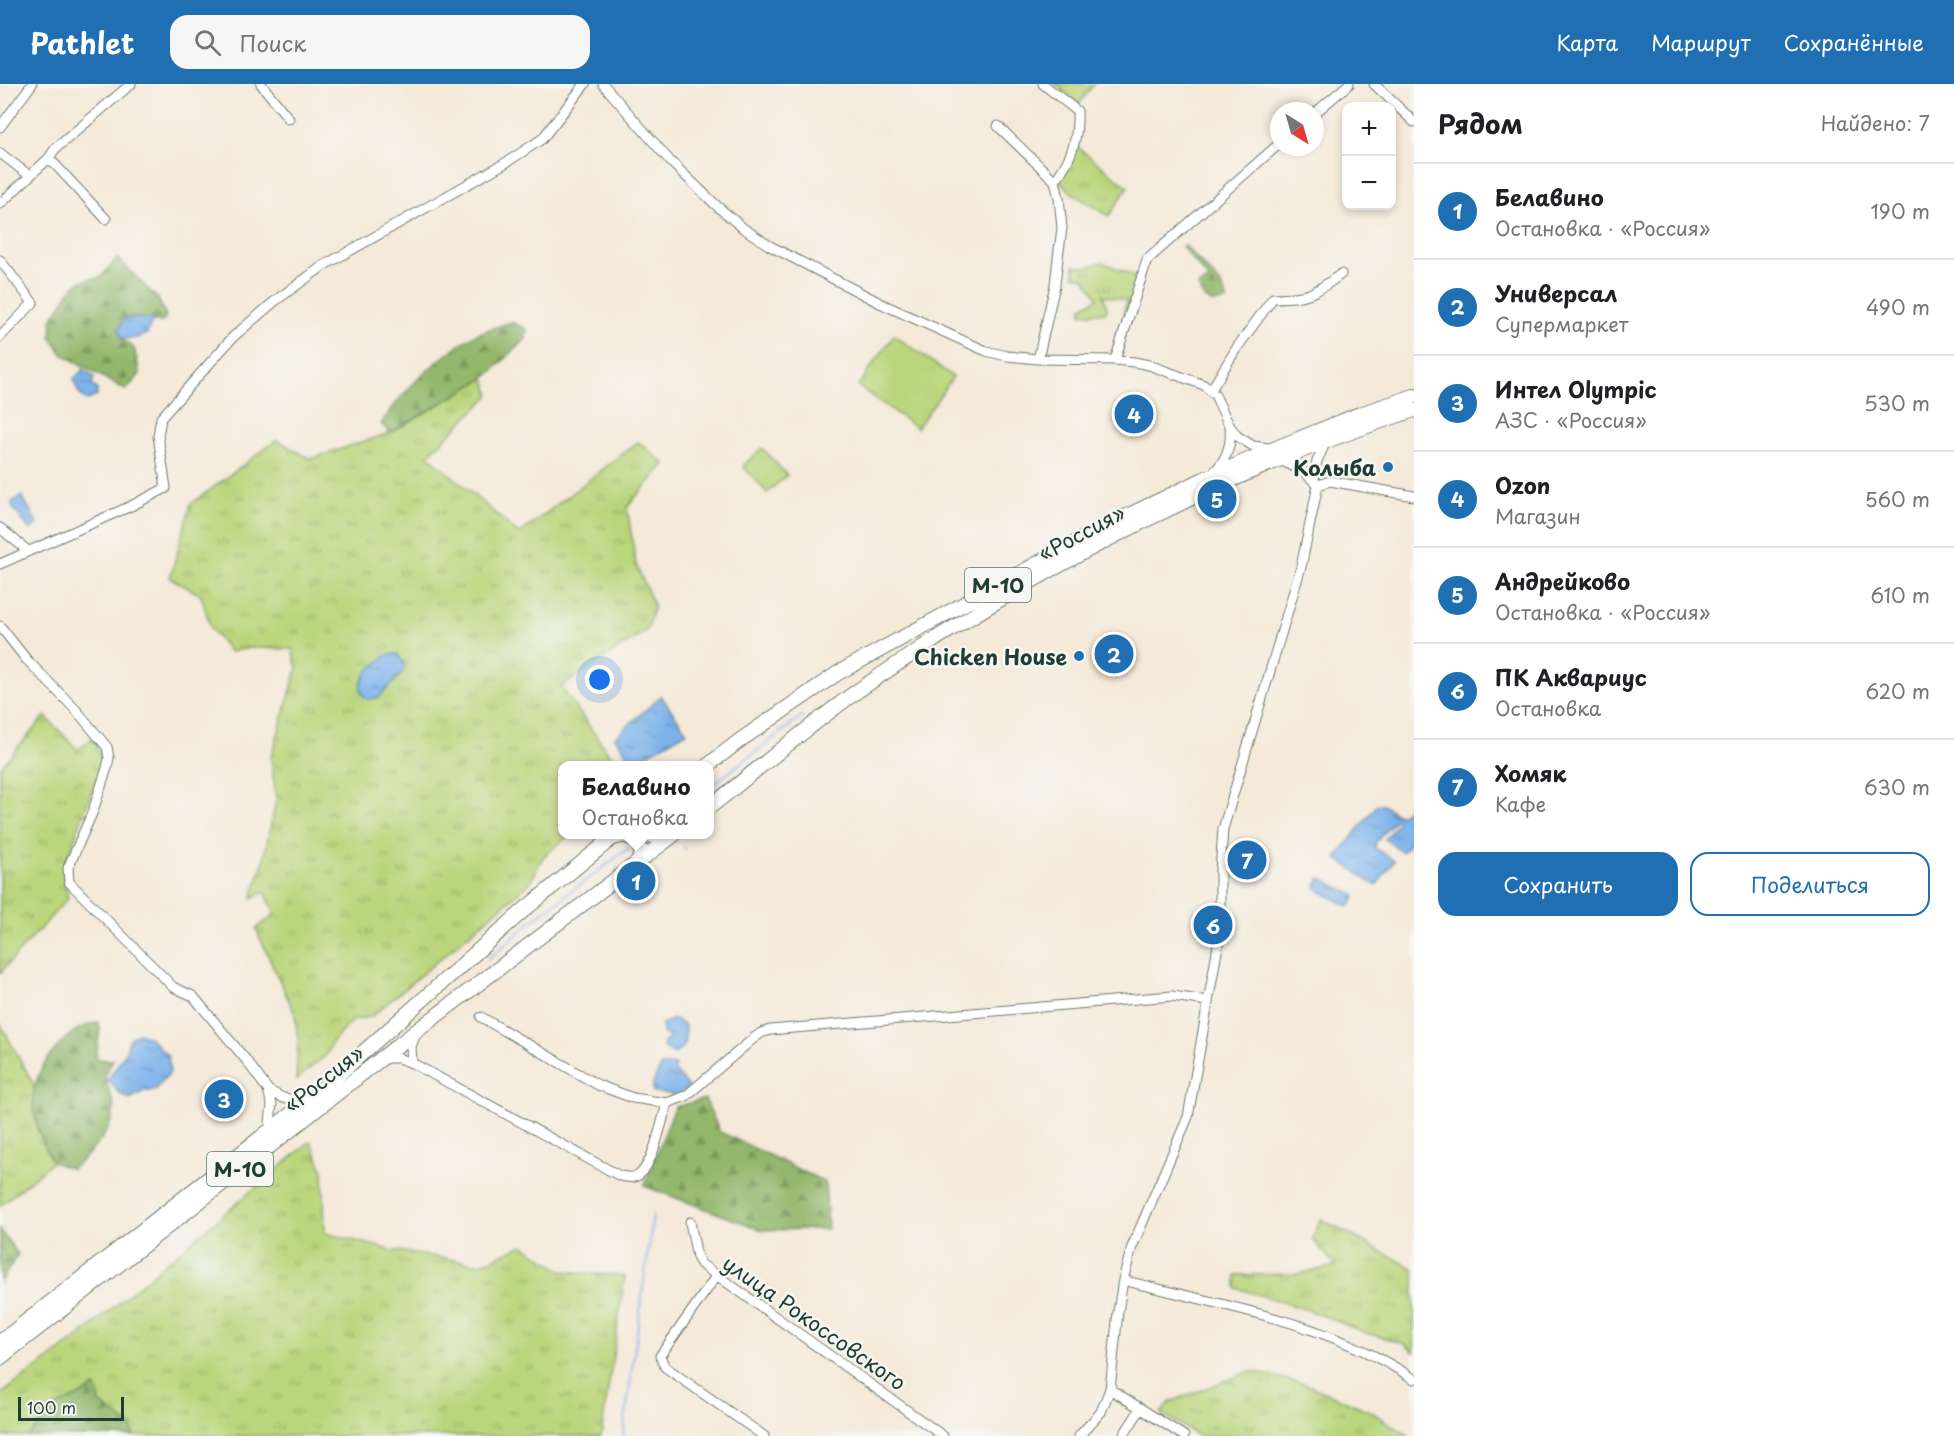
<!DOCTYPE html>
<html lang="ru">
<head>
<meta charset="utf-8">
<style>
  body { margin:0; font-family:"Playpen Sans",sans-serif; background:#f6f6f6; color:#202124 }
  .controls { position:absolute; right:18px; top:18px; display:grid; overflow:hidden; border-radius:12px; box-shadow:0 3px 9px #0003 }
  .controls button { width:54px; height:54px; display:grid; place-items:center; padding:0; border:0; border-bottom:2px solid #e0e0e0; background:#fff; color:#202124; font:30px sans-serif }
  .compass { position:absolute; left:1270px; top:18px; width:54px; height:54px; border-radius:50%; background:#fff; box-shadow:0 3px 9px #0003; rotate:143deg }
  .scale { position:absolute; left:18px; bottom:15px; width:106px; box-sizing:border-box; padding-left:6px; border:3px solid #1f3d34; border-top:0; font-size:16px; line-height:21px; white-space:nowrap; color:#1f3d34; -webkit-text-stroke:4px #f6f6f2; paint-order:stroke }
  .you { position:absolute; left:600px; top:596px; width:21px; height:21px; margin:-15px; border:4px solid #fff; border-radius:50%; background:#1a73e8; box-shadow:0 0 0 9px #1a73e833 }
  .badge { display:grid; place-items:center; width:39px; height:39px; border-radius:50%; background:#1f6fb2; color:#fff; font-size:20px; font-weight:700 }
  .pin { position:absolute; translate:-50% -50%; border:3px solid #fff; box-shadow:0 2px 6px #0006 }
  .popup { position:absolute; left:558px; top:677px; width:156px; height:78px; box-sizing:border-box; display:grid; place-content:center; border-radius:12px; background:#fff; filter:drop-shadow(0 2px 4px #0005); font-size:20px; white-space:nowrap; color:#757577 }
  .popup b { font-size:22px; color:#202124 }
  .popup::after { content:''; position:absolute; left:50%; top:100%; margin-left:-12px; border:12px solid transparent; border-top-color:#fff }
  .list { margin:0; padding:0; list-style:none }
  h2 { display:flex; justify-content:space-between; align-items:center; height:78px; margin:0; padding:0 24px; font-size:26px }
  h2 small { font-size:20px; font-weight:400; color:#757577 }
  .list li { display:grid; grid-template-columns:39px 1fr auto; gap:18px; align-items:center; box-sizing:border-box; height:96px; padding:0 24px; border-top:2px solid #e0e0e0 }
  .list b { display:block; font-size:22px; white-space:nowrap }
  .list p { margin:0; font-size:20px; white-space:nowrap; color:#757577 }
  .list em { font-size:20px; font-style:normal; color:#757577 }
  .actions { display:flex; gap:12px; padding:18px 24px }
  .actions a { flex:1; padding:14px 0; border:2px solid #1f6fb2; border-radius:18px; text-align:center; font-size:21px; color:#1f6fb2 }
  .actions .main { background:#1f6fb2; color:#fff }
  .icon { flex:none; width:33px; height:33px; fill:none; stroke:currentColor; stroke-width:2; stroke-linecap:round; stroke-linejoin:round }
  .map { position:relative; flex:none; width:1414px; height:1352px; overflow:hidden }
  header { display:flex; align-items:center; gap:36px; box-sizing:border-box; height:84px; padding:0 30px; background:#1f6fb2; color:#fff }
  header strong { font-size:28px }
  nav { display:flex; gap:33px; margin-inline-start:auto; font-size:21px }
  .search { width:420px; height:54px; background:#f6f6f6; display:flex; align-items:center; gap:15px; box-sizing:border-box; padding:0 21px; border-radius:18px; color:#757577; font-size:22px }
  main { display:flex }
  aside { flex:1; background:#fff }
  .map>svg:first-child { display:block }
  .grass { fill:url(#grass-tufts); stroke:#6c8a58; stroke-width:1.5 }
  .forest { fill:url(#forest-firs); stroke:#597a50; stroke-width:1.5 }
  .park { fill:#bad67c; stroke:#6c8a58; stroke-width:1.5 }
  .water { fill:url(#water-ripples); stroke:#4e7890; stroke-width:1.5 }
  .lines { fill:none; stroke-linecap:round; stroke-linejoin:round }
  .stream { stroke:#7db2eb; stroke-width:2 }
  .minor-casing { stroke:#6a796d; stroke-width:11 }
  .highway-casing { stroke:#6a796d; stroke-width:16 }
  .minor { stroke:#fff; stroke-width:9 }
  .highway { stroke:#fff; stroke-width:14 }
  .poi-dot { fill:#1f6fb2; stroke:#f6f6f2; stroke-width:2 }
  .labels { text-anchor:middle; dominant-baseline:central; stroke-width:5; stroke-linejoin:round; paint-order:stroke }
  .shield { fill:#f6f6f2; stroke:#60746d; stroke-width:1.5 }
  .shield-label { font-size:20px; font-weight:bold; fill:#1f3d34 }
  .poi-label { font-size:21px; font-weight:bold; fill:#1f3d34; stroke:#f6f6f2; text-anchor:end }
  .street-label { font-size:21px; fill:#1f3d34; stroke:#f6f6f2 }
</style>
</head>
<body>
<header>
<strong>Pathlet</strong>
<div class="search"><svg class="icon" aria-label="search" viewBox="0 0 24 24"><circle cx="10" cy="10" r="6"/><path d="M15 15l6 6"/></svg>Поиск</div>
<nav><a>Карта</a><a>Маршрут</a><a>Сохранённые</a></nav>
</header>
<main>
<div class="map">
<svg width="1414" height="1352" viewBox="0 0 1414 1352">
  <defs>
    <pattern id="grass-tufts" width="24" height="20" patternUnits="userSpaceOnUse" patternTransform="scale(1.5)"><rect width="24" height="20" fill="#bad67c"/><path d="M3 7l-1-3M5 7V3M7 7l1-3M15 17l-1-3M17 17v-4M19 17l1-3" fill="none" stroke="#97af66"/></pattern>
    <pattern id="forest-firs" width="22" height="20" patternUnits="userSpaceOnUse" patternTransform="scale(1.5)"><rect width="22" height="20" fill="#93b76c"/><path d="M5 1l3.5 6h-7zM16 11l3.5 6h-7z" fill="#77965a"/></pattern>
    <pattern id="water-ripples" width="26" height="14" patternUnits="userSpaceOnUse" patternTransform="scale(1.5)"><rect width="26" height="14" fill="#7db2eb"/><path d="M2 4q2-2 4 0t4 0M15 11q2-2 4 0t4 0" fill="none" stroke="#6692bf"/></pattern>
  </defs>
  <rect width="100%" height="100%" fill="#f6f6f2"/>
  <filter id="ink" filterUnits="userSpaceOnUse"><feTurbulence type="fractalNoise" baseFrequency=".0167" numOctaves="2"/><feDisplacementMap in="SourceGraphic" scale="12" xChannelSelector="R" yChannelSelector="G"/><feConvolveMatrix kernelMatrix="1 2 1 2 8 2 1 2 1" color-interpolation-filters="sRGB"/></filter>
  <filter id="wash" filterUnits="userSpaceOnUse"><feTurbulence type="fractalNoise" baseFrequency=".008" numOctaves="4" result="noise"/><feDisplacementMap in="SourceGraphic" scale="24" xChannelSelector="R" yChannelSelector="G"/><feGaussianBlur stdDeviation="1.35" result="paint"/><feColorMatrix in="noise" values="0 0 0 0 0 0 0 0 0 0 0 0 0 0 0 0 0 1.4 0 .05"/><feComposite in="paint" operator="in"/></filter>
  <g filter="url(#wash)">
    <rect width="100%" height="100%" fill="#f5e9d8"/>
    <path class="grass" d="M1055 0H1094L1079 20Z
      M1076 62 1128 103 1109 132 1073 110 1059 96Z
      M1102 178 1136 192 1137 198 1126 234 1124 231 1126 216 1103 211 1107 224 1106 228 1081 230 1082 223 1098 214 1085 194 1074 191V182L1087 183Z
      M485 294 490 311 428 371 519 450 638 358 665 380 627 423 636 481 654 521 647 546 561 603 617 681 562 682V750L570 751 543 773 530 799 372 932 352 937 332 958 327 970 296 996 298 958 295 930 256 845 275 830 265 808 252 814 262 782 276 717 271 674 297 585 292 565 250 564 230 568 211 545 201 511 170 494 191 420 277 356 310 375 390 349Z
      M45 632 78 666 92 654 103 677 63 786 68 814 0 889V684Z
      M0 939 34 1001 37 1044 52 1078 0 1122Z
      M311 1057 323 1086 325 1149 391 1166 481 1180 523 1161 562 1187 625 1192 601 1352H133L132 1343 100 1319 95 1303 57 1322 28 1352H0V1311L76 1255Z
      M1321 1135 1414 1185V1268L1403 1259 1369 1250 1308 1226 1236 1204V1191L1296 1190 1336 1182 1312 1155Z
      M1251 1287 1305 1300 1370 1327 1409 1352H1198L1161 1329 1170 1318Z"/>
    <path class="forest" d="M1184 161 1219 198 1228 216 1213 219 1205 215 1198 202 1209 195 1182 163Z
      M117 174 158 215 166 232 163 238 125 234 122 255 134 264 140 290 126 306 62 270 51 253 52 235 72 204 81 197 101 193Z
      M511 238 527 245 526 255 485 294 390 349 381 340C402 307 435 277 468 255 480 247 497 243 511 238Z
      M98 938 100 944 96 975 113 976 105 991C106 1000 110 1009 113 1018 118 1043 89 1071 72 1085L52 1078C33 1036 21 1007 53 968 68 950 76 944 98 938Z
      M705 1015 720 1048 825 1098 828 1145 762 1146 644 1102 675 1023Z
      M0 1146 18 1170 0 1199Z
      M96 1303 100 1319 132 1343 133 1352H28L57 1322Z"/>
    <path class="park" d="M894 251 953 293 917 344 858 302Z
      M762 364 787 391 767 409 743 382Z"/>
    <path class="water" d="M125 234 153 235 147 250 136 254 122 255 118 245Z
      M84 285 94 293 92 301 97 305V312L88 316C79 313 76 304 74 295Z
      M22 412 38 440 30 446 12 423V418Z
      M388 570H398L405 582 400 592 378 614 367 615C348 600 376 579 388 570Z
      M661 612 687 648 633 678 615 653Z
      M1381 720 1400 732 1410 722 1414 725C1414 740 1414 759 1402 768L1385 755 1398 738 1395 736 1376 758 1375 764 1394 777 1376 802 1336 774 1377 721Z
      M1321 794 1356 812 1352 820 1348 822 1318 806 1316 802Z
      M673 935 685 941V961L675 970 663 963 664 958 670 954 663 949 662 940Z
      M139 949 150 954 168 972 170 988 154 1007H145L130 1015 120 1010 108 996 125 969 130 954Z
      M675 981 674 986 689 1003 682 1007 677 1014 671 1010 653 1008V999L661 982Z"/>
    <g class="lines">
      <path class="stream" d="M710 703 802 632
        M684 763 685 765
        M488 875 533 836 629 764
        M623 1352 653 1131"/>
    </g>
  </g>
  <g filter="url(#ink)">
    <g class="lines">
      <defs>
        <path id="minor" d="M261 0 289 35
          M603 0 670 77 718 123 743 144 770 162 882 220 986 267 1007 272 1038 275 1115 276 1134 278 1149 281 1204 301 1215 311 1229 341 1237 352 1253 362 1270 364
          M1043 0 1077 27C1078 57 1072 73 1055 97
          M1374 0 1414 38
          M1315 29 1349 0
          M998 42 1055 97 1059 114 1062 144 1058 174 1055 201 1038 275
          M0 43 32 0
          M0 69 30 92
          M49 74 106 135
          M0 120 49 74 55 65 131 0
          M0 176 33 219 0 253
          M1115 276 1147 176 1279 60
          M1211 306 1236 265 1273 214C1309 213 1311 212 1341 190
          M1214 388C1227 375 1232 361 1230 343
          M1314 396 1317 377 1323 364
          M1318 401 1330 397 1414 412
          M0 444 28 467
          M0 480 131 422 166 404 158 352 161 334 233 253 275 217 323 182 507 78 542 55 585 0
          M0 542 26 575 76 626 107 663 109 674 107 684 93 727 68 784 69 798 173 903 193 912 246 976 268 1006 272 1021 270 1038
          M481 933 598 1001 633 1014 667 1019 686 1012 754 954 761 949 770 946 1172 912 1207 917
          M384 974H398L412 979 620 1092C627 1093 633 1095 639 1091 653 1080 662 1037 667 1019
          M412 979 411 963 416 949
          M268 1006 283 1014 298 1016
          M690 1138 697 1173 701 1180 943 1352
          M717 1191 660 1272 665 1283 764 1352
          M1123 1196C1222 1222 1327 1237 1414 1295
          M1110 1305 1184 1352
          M1079 1352 1101 1328 1110 1305 1118 1228 1123 1196 1132 1163 1188 1033 1220 850V787L1223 745 1301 483 1318 401 1303 387 1286 379
          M1123 1352 1141 1324"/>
        <path id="highway" d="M707 682 739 657 838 589 1104 443 1204 395 1281 362 1360 330 1414 312
          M710 723C758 685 806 644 856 608 1027 489 1216 391 1414 326
          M650 750 659 756 670 754
          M613 754 625 751 637 757 642 770 637 780
          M0 1258 315 1011 524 826 617 750
          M0 1274 419 945 675 750"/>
      </defs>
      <use href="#minor" class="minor-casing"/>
      <use href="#highway" class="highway-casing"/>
      <use href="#minor" class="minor"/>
      <use href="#highway" class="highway"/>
    </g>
  </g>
  <g class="poi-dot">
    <circle cx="1388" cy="383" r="6"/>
    <circle cx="1079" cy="572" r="6"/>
  </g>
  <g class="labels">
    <g class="shield">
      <rect x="965" y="484" width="66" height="34" rx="4.5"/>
      <rect x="207" y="1068" width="66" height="34" rx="4.5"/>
    </g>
    <g class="shield-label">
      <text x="998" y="501">М-10</text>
      <text x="240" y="1085">М-10</text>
    </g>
    <g class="poi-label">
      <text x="1376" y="383">Колыба</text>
      <text x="1067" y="572">Chicken House</text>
    </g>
    <g class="street-label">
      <text transform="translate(1081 448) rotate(-28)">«Россия»</text>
      <text transform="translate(323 994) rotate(-38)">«Россия»</text>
      <text transform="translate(815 1238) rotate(35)">улица Рокоссовского</text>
    </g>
  </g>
</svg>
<div class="controls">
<button>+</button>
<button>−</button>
</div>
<svg class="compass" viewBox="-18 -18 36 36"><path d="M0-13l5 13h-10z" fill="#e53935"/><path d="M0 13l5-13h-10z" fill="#757577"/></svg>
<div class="scale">100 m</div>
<div class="you"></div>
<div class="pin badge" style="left:636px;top:797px">1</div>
<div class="popup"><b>Белавино</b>Остановка</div>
<div class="pin badge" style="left:1114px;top:570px">2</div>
<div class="pin badge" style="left:224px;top:1015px">3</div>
<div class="pin badge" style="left:1134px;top:330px">4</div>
<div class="pin badge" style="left:1217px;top:415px">5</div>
<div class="pin badge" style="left:1213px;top:841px">6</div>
<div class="pin badge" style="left:1247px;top:776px">7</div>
</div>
<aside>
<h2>Рядом<small>Найдено: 7</small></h2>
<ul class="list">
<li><span class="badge">1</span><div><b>Белавино</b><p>Остановка · «Россия»</p></div><em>190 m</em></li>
<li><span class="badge">2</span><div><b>Универсал</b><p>Супермаркет</p></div><em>490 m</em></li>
<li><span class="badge">3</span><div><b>Интел Olympic</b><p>АЗС · «Россия»</p></div><em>530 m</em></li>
<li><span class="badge">4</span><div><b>Ozon</b><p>Магазин</p></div><em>560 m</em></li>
<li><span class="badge">5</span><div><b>Андрейково</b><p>Остановка · «Россия»</p></div><em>610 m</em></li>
<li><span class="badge">6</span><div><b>ПК Аквариус</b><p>Остановка</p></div><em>620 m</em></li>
<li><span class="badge">7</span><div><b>Хомяк</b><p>Кафе</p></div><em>630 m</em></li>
</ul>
<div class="actions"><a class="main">Сохранить</a><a>Поделиться</a></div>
</aside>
</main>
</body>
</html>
